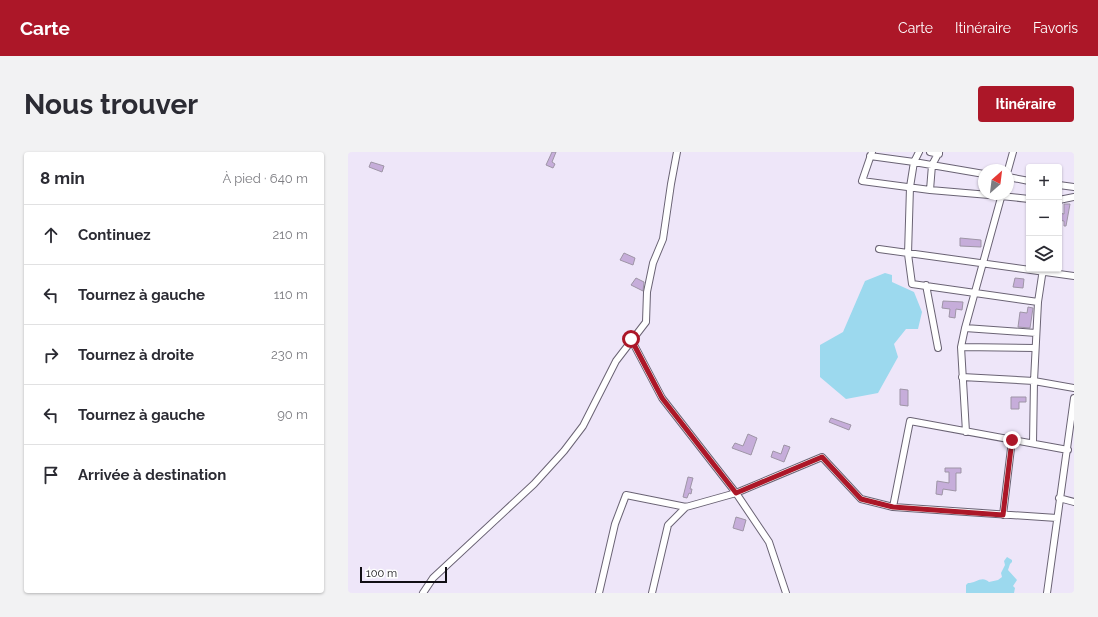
<!DOCTYPE html>
<html lang="fr">
<head>
<meta charset="utf-8">
<style>
  body { margin:0; font-family:Raleway,sans-serif; background:#f2f2f3; color:#2b2b33 }
  .controls { position:absolute; right:12px; top:12px; display:grid; overflow:hidden; border-radius:4px; box-shadow:0 1px 3px #0004 }
  .controls button { width:36px; height:36px; display:grid; place-items:center; padding:0; border:0; border-bottom:1px solid #e1e1e2; background:#fff; color:#2b2b33; font:20px sans-serif }
  .compass { position:absolute; left:630px; top:12px; width:36px; height:36px; border-radius:50%; background:#fff; box-shadow:0 1px 3px #0004; rotate:28deg }
  .scale { position:absolute; left:12px; bottom:10px; width:87px; box-sizing:border-box; padding-left:4px; border:2px solid #110e14; border-top:0; font-size:11px; line-height:14px; white-space:nowrap; color:#110e14; -webkit-text-stroke:3px #fff; paint-order:stroke }
  .stop { position:absolute; width:12px; height:12px; margin:-9px; border:3px solid #ac1728; border-radius:50%; background:#fff }
  .stop.end { background:#ac1728; border-color:#fff; box-shadow:0 1px 4px #0008 }
  .list { margin:0; padding:0; list-style:none }
  h2 { display:flex; justify-content:space-between; align-items:center; height:52px; margin:0; padding:0 16px; font-size:17px }
  h2 small { font-size:13px; font-weight:400; color:#7c7c81 }
  .list li { display:grid; grid-template-columns:26px 1fr auto; gap:12px; align-items:center; box-sizing:border-box; height:60px; padding:0 16px; border-top:1px solid #e1e1e2 }
  .list b { display:block; font-size:15px; white-space:nowrap }
  .list em { font-size:13px; font-style:normal; color:#7c7c81 }
  .icon { flex:none; width:22px; height:22px; fill:none; stroke:currentColor; stroke-width:2; stroke-linecap:round; stroke-linejoin:round }
  .map { position:relative; flex:none; width:726px; height:441px; overflow:hidden; border-radius:4px }
  header { display:flex; align-items:center; gap:24px; box-sizing:border-box; height:56px; padding:0 20px; background:#ac1728; color:#fff }
  header strong { font-size:19px }
  nav { display:flex; gap:22px; margin-inline-start:auto; font-size:14px }
  .intro { display:flex; align-items:center; justify-content:space-between; box-sizing:border-box; height:96px; padding:0 24px }
  h1 { margin:0; font-size:28px }
  .button { padding:10px 18px; border-radius:4px; background:#ac1728; color:#fff; font-size:14px; font-weight:700 }
  main { display:flex; gap:24px; padding:0 24px }
  aside { flex:1; background:#fff; border-radius:4px; box-shadow:0 1px 3px #0004 }
  .map>svg:first-child { display:block }
  .water { fill:#9cd9ee }
  .building { fill:#c6adda; stroke:#9e95a6 }
  .lines { fill:none; stroke-linecap:round; stroke-linejoin:round }
  .minor-casing { stroke:#6a6374; stroke-width:8 }
  .minor { stroke:#fff; stroke-width:6 }
  .route { stroke:#ac1728; stroke-width:5 }
</style>
</head>
<body>
<header>
<strong>Carte</strong>
<nav><a>Carte</a><a>Itinéraire</a><a>Favoris</a></nav>
</header>
<div class="intro"><h1>Nous trouver</h1><a class="button">Itinéraire</a></div>
<main>
<aside>
<h2>8 min<small>À pied · 640 m</small></h2>
<ul class="list">
<li><svg class="icon" aria-label="ahead" viewBox="0 0 24 24"><path d="M12 20V5M6 11l6-6 6 6"/></svg><div><b>Continuez</b></div><em>210 m</em></li>
<li><svg class="icon" aria-label="left" viewBox="0 0 24 24"><path d="M17 20v-9H6M10 6l-5 5 5 5"/></svg><div><b>Tournez à gauche</b></div><em>110 m</em></li>
<li><svg class="icon" aria-label="right" viewBox="0 0 24 24"><path d="M7 20v-9h11M14 6l5 5-5 5"/></svg><div><b>Tournez à droite</b></div><em>230 m</em></li>
<li><svg class="icon" aria-label="left" viewBox="0 0 24 24"><path d="M17 20v-9H6M10 6l-5 5 5 5"/></svg><div><b>Tournez à gauche</b></div><em>90 m</em></li>
<li><svg class="icon" aria-label="arrive" viewBox="0 0 24 24"><path d="M6 21V4h12l-3 4 3 4H6"/></svg><div><b>Arrivée à destination</b></div></li>
</ul>
</aside>
<div class="map">
<svg width="726" height="441" viewBox="0 0 726 441">
  <rect width="100%" height="100%" fill="#eee6f9"/>
  <path class="water" d="M537 121 544 123V130L566 140 574 160 570 177H558L546 192 550 205 530 241 498 247 472 225V193L495 180 517 129Z
    M659 405 664 408V410L662 412 660 418 669 428 665 434 667 436 666 441H618V433L620 431C628 431 634 423 641 430L650 428 654 425 653 421 657 413 656 409Z"/>
  <path class="building" d="M204 0H208L204 10 207 12 205 16 198 13Z
    M23 10 36 14 34 20 21 15Z
    M716 52H722L718 74H716V69L711 68V61L716 62Z
    M612 86 633 88V95L612 94Z
    M276 101 287 106 285 113 272 108Z
    M288 126 296 130 295 139 283 133Z
    M667 126 676 127 675 136 665 135Z
    M595 149 615 150 614 158 608 157 607 166 601 165 602 157 594 156Z
    M680 155 685 156 682 176 670 175 672 160 679 161Z
    M552 237 560 238V254L552 253Z
    M663 245H678V250H671V257H663Z
    M483 266 503 273 501 278 481 270Z
    M400 282 409 286 403 303 384 296 387 291 395 294Z
    M436 293 442 295 436 310 423 305 425 299 433 302Z
    M597 316H613V321H608V339L595 337 594 343 588 342 589 329 601 331V320H597Z
    M340 325 345 326 342 337H344L343 342 341 341 339 346 335 345Z
    M388 365 398 368 395 379 385 376Z"/>
  <g class="lines">
    <defs>
      <path id="minor" d="M524 0 514 29 582 38 653 44 681 47
        M571 0 566 10 562 35 560 102 564 132 690 150
        M582 0 591 2
        M522 4 566 10 636 22
        M660 18 665 0
        M660 25 681 29
        M711 33 726 35
        M582 38 584 13 591 0
        M711 48 726 45
        M531 97 726 124
        M578 133 590 196
        M617 176 688 181
        M283 187 314 246 388 341 421 390 438 441
        M613 195 687 196
        M614 225 686 229 726 236
        M618 280 613 195 617 176 654 42
        M685 291 686 229 690 150 695 117
        M711 346 726 350
        M545 355 562 269 720 298
        M655 363 664 288
        M75 441 85 426 186 332 216 299 235 274 268 209 298 170 299 140 305 111 315 87 323 32 329 0
        M251 441 267 372 278 343 338 355 388 341 474 305 513 347 545 355 709 366
        M304 441 320 373 338 355
        M699 441 726 246"/>
    </defs>
    <use href="#minor" class="minor-casing"/>
    <use href="#minor" class="minor"/>
  </g>
  <g class="lines">
    <path class="route" d="M283 187 314 246 388 341 474 305 513 347 545 355 655 363 664 288"/>
  </g>
</svg>
<div class="controls">
<button>+</button>
<button>−</button>
<button><svg class="icon" aria-label="layers" viewBox="0 0 24 24"><path d="M12 4l9 5-9 5-9-5zM3 14l9 5 9-5"/></svg></button>
</div>
<svg class="compass" viewBox="-18 -18 36 36"><path d="M0-13l5 13h-10z" fill="#e53935"/><path d="M0 13l5-13h-10z" fill="#7c7c81"/></svg>
<div class="scale">100 m</div>
<div class="stop" style="left:283px;top:187px"></div>
<div class="stop end" style="left:664px;top:288px"></div>
</div>
</main>
</body>
</html>
